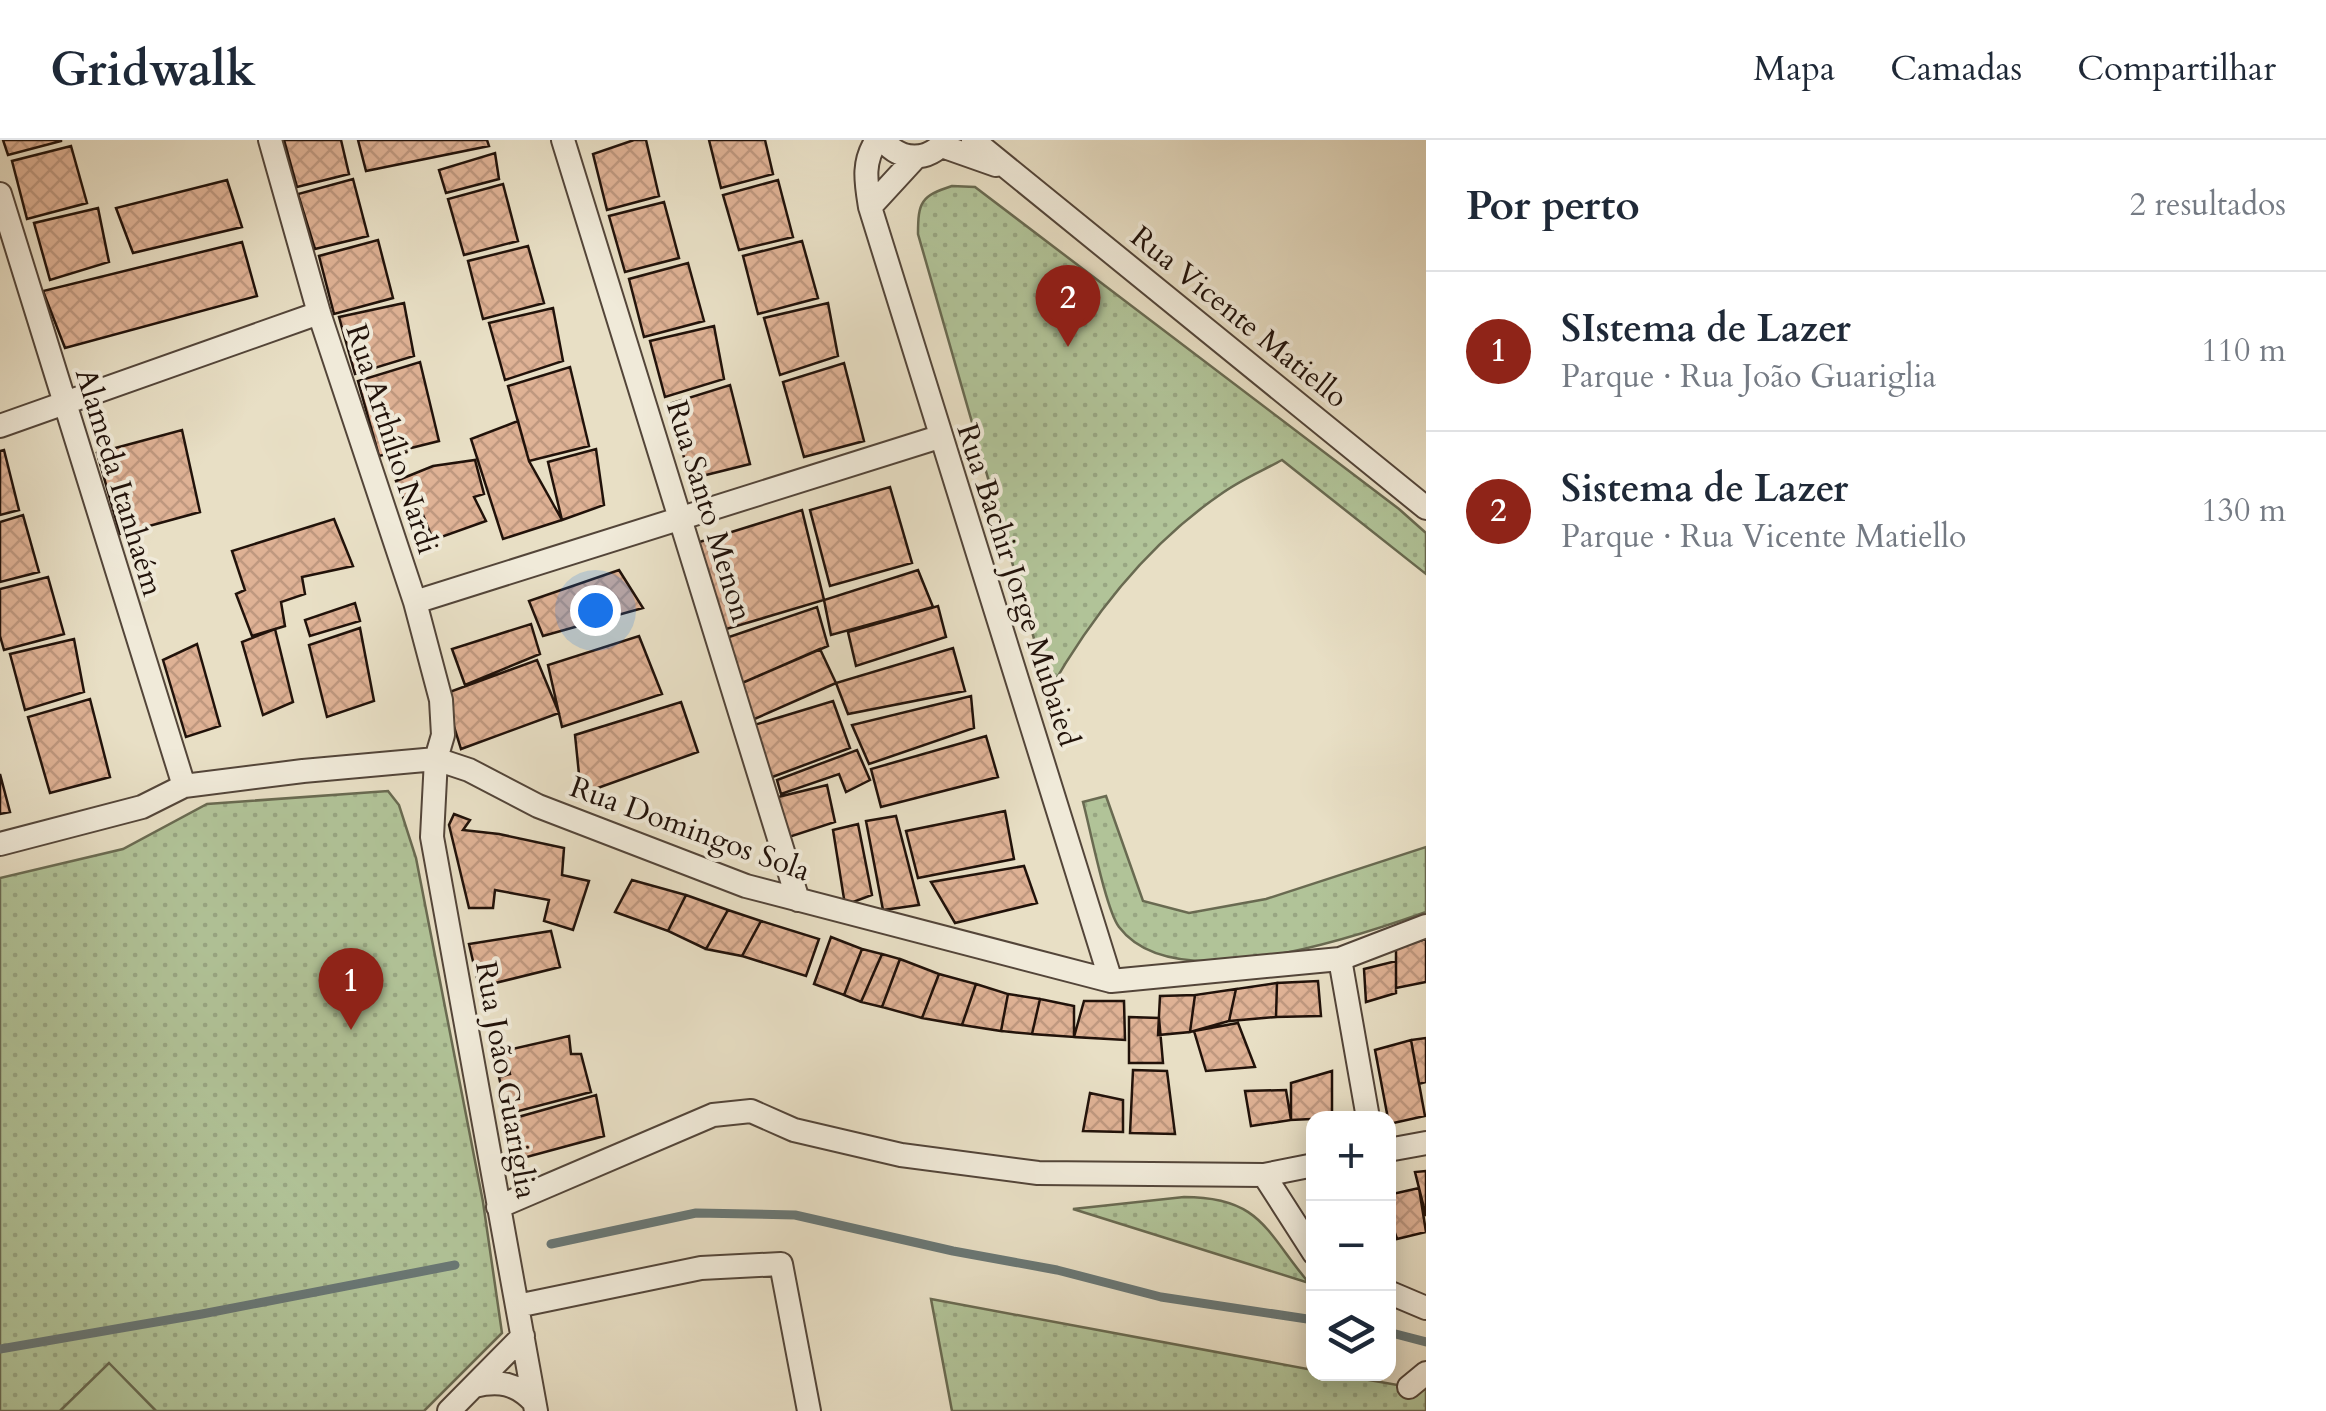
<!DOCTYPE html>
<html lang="pt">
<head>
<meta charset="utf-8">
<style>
  body { margin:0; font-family:Cardo,serif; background:#f2f2f3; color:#1f2937 }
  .controls { position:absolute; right:30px; bottom:30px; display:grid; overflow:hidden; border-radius:20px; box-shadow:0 5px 25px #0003 }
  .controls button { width:90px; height:90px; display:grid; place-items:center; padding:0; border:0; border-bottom:2px solid #e0e1e3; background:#fff; color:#1f2937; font:50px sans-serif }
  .you { position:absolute; left:595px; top:470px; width:35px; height:35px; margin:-25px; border:8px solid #fff; border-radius:50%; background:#1a73e8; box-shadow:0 0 0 15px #1a73e833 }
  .badge { display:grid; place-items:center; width:65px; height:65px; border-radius:50%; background:#8f2418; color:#fff; font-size:32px; font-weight:700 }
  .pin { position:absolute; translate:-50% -82px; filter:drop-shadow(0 2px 5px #0008) }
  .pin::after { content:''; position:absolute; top:52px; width:35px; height:30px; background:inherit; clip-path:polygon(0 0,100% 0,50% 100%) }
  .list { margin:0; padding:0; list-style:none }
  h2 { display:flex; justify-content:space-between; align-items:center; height:130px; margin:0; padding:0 40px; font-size:42px }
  h2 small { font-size:32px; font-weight:400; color:#747a83 }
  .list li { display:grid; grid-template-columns:65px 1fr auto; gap:30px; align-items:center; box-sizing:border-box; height:160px; padding:0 40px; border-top:2px solid #e0e1e3 }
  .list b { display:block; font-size:38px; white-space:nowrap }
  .list p { margin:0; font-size:32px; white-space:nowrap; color:#747a83 }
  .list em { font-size:32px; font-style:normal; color:#747a83 }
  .icon { flex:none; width:55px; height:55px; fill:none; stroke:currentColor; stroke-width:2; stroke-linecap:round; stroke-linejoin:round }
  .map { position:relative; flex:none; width:1426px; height:1271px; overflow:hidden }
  header { display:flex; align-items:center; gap:60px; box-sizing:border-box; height:140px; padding:0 50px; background:#fff; border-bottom:2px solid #e0e1e3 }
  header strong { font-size:48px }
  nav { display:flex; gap:55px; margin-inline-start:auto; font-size:35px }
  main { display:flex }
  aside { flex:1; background:#fff }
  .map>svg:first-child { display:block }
  .grass { fill:url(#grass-dots); stroke:#696a51; stroke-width:2.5 }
  .pitch { fill:#b1c398; stroke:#696a51; stroke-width:2.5 }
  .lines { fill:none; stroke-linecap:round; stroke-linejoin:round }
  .stream { stroke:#697775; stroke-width:9 }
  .building { fill:url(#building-cross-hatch); stroke:#21120a; stroke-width:2.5 }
  .minor-casing { stroke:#534539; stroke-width:26 }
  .minor { stroke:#f0ead9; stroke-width:22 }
  .labels { text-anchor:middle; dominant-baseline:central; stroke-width:8; stroke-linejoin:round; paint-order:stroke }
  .street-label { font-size:30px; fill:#21120a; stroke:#f0ead9 }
</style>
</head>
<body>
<header>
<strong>Gridwalk</strong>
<nav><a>Mapa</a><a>Camadas</a><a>Compartilhar</a></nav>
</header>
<main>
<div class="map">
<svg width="1426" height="1271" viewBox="0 0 1426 1271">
  <defs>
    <pattern id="grass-dots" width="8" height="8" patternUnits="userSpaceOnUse" patternTransform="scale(2.5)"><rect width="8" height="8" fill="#b1c398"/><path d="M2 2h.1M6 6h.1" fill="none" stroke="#98a682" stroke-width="1.8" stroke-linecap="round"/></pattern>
    <pattern id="building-cross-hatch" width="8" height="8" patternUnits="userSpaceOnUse" patternTransform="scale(2.5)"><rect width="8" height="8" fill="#dfb295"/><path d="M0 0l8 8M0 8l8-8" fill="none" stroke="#bf987f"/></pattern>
  </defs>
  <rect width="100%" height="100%" fill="#e8dfc5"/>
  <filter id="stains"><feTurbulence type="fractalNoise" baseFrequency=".002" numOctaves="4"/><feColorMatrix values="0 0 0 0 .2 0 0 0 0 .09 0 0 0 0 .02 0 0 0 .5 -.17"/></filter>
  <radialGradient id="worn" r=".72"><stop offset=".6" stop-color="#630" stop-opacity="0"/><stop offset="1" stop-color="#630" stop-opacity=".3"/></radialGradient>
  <path class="grass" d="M952 46 975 47 1399 369 1426 393V434L1282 320C1262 331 1240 340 1221 354 1148 404 1093 474 1049 551L918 94C918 62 921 56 952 46Z
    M388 651 399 665 416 718 483 1062 502 1193 424 1271H156L109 1224 60 1271H0V738L123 709 207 664Z
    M1106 656 1143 761 1189 773 1266 759 1426 707V772C1356 797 1174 860 1119 787 1106 770 1090 688 1083 662Z
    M1184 1057C1261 1057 1266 1092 1309 1143L1073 1069Z
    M931 1159 1313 1230 1314 1234H1335L1426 1250V1271H952Z"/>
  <path class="pitch" d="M109 1223 156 1271H60Z"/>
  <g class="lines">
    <path class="stream" d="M551 1104 696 1073 795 1075 953 1111 1057 1130 1161 1157 1314 1180
      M1388 1192 1426 1202
      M0 1209 202 1174 455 1125"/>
  </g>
  <path class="building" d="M3 0H61V1L8 15Z
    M284 0H341L349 34 297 47Z
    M358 0H487L489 6 366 31Z
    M634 0H646L659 56 607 70 593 14Z
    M709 0H765L773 34 721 48Z
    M71 6 87 63 27 79 12 21Z
    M495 13 499 39 446 53 439 30Z
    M353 39 368 96 315 109 298 54Z
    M227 40 242 87 133 113 116 68Z
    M778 40 793 97 739 110 723 55Z
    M503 44 518 101 464 115 448 59Z
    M664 62 679 118 625 132 609 76Z
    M98 68 109 122 50 140 34 83Z
    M378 100 393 158 334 174 319 116Z
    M802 101 818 158 758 174 743 116Z
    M242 102 257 156 65 208 43 151Z
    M528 106 544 163 483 179 468 121Z
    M688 123 704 181 644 197 629 139Z
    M404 163 414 216 355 234 339 177Z
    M828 163 838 216 780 235 764 178Z
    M553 168 563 221 505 240 489 183Z
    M714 186 724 239 665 257 650 201Z
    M420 222 439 301 379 316 358 241Z
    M844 223 864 301 804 317 783 242Z
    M570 227 589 306 529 321 508 246Z
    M730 245 750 324 690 339 669 264Z
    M518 281 529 321 562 380 503 399 471 299Z
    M182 290 200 372 120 394 97 313Z
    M596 309 604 365 562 380 548 322Z
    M4 310 19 370 0 375V311Z
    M475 320 484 354 474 357 486 381 433 400 419 365 408 369 396 341 433 326Z
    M890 347 912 423 830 446 810 370Z
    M802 370 824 460 723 490 696 403Z
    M23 375 39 432 0 442V382Z
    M334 379 353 426 302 437 305 454 281 462 285 486 252 496 236 454 245 450 232 411Z
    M619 430 643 468 543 496 529 461Z
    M918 430 933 467 831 495 824 460Z
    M48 437 64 494 4 510 0 496V449Z
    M355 463 360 481 310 496 305 480Z
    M938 466 946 497 856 526 848 492Z
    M817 467 828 506 742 543 726 498Z
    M531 484 540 514 465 545 452 509Z
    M360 488 374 561 327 577 309 505Z
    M275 489 293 562 263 575 242 502Z
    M639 496 662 554 562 587 548 525Z
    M74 499 84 552 25 570 10 514Z
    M197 504 220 586 186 597 163 520Z
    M953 508 965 551 848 574 836 543Z
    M820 509 836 543 750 581 742 543Z
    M537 520 559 573 461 609 444 554Z
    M971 556 974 588 869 624 852 585Z
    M90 559 110 637 50 653 28 577Z
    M833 561 850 608 767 639 754 585Z
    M681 562 698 612 581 654 575 595Z
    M986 596 998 637 881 667 871 629Z
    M857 610 870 640 846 652 839 634 781 654 777 640Z
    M0 634 10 672 0 674Z
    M827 645 835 682 786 698 774 658Z
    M1005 671 1014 719 918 738 906 691Z
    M454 674 470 680 463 690 499 694 564 708 562 735 589 741 573 790 544 781 549 760 495 750 493 768H469L449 685Z
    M896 676 919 765 883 770 866 681Z
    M858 684 872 755 845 765 833 690Z
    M1024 726 1037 763 955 783 931 742Z
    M632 740 686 755 668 791 615 772Z
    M686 755 728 770 706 809 668 791Z
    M728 770 761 781 742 816 706 809Z
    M761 781 819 799 806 836 742 816Z
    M551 791 560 827 479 847 469 804Z
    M831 797 862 809 844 855 814 844Z
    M1426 799V842L1396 848V808Z
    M862 809 882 814 861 862 844 855Z
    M882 814 900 819 882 867 861 862Z
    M900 819 939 834 922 878 882 867Z
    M1396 821V853L1366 862 1364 829Z
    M939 834 976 844 962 885 922 878Z
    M1318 841 1321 876 1276 877 1277 843Z
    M1277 843 1276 877 1229 881 1236 849Z
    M976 844 1008 854 1001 891 962 885Z
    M1236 849 1229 881 1190 892 1195 855Z
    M1008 854 1040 859 1032 894 1001 891Z
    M1195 855 1190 892 1158 895 1160 856Z
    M1040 859 1074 866V897L1032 894Z
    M1084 861H1124L1125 900 1074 897Z
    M1129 877 1159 878 1163 923H1129Z
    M1238 883 1255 927 1206 931 1194 891Z
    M569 896 571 914H581L591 952 507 974 499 937 510 934 504 911Z
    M1426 898V942L1419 944 1411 900Z
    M1411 900 1425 976 1389 984 1375 910Z
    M1133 930 1167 931 1175 994 1130 993Z
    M1332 931V978L1291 980V943Z
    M1286 950 1291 980 1251 986 1245 951Z
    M1090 953 1123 960V992L1083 991Z
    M596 955 604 996 512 1021 504 981Z
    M1426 1031V1076L1415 1032Z
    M1419 1048 1426 1092 1397 1099 1388 1073V1055Z"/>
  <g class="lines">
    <defs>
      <path id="minor" d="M270 0 319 173 415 462 441 560 443 595 436 619 432 697 536 1271
        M563 0 798 760
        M877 0C862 22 866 42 870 67L1111 841
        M883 0C901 22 928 22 946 0
        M973 0 1426 368
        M942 6 996 25
        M0 54 184 646
        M870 67 916 17
        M0 286 319 173
        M415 462 939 297
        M0 704 142 667 184 646 303 631 436 619 469 630 538 666 746 746 1111 841 1340 819 1426 786
        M1340 819 1368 978
        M1388 1010 1426 1003
        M1264 1035 1314 1113
        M498 1067 713 975 751 971 794 990 901 1015 1038 1033 1264 1035 1314 1025
        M1388 1152 1426 1168
        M517 1166 701 1128 781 1124 809 1271
        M474 1246C499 1240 516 1243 534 1262
        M1409 1247 1426 1233
        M449 1271 523 1196"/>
    </defs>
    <use href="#minor" class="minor-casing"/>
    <use href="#minor" class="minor"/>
  </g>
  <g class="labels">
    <g class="street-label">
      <text transform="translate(1239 177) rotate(39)">Rua Vicente Matiello</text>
      <text transform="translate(392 299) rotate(72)">Rua Arthílio Nardi</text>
      <text transform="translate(119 342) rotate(73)">Alameda Itanhaém</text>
      <text transform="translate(709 371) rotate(73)">Rua Santo Menon</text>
      <text transform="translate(1018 445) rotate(72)">Rua Bachir Jorge Mubaied</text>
      <text transform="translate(690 689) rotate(20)">Rua Domingos Sola</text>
      <text transform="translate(506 940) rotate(80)">Rua João Guariglia</text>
    </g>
  </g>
  <rect width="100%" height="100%" filter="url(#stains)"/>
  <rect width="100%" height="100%" fill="url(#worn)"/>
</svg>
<div class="controls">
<button>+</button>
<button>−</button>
<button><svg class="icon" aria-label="layers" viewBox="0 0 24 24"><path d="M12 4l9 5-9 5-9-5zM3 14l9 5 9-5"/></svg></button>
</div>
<div class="you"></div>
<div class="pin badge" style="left:351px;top:890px">1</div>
<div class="pin badge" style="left:1068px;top:207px">2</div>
</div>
<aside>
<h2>Por perto<small>2 resultados</small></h2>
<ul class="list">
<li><span class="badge">1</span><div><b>SIstema de Lazer</b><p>Parque · Rua João Guariglia</p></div><em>110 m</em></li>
<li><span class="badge">2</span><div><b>Sistema de Lazer</b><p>Parque · Rua Vicente Matiello</p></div><em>130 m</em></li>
</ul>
</aside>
</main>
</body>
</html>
